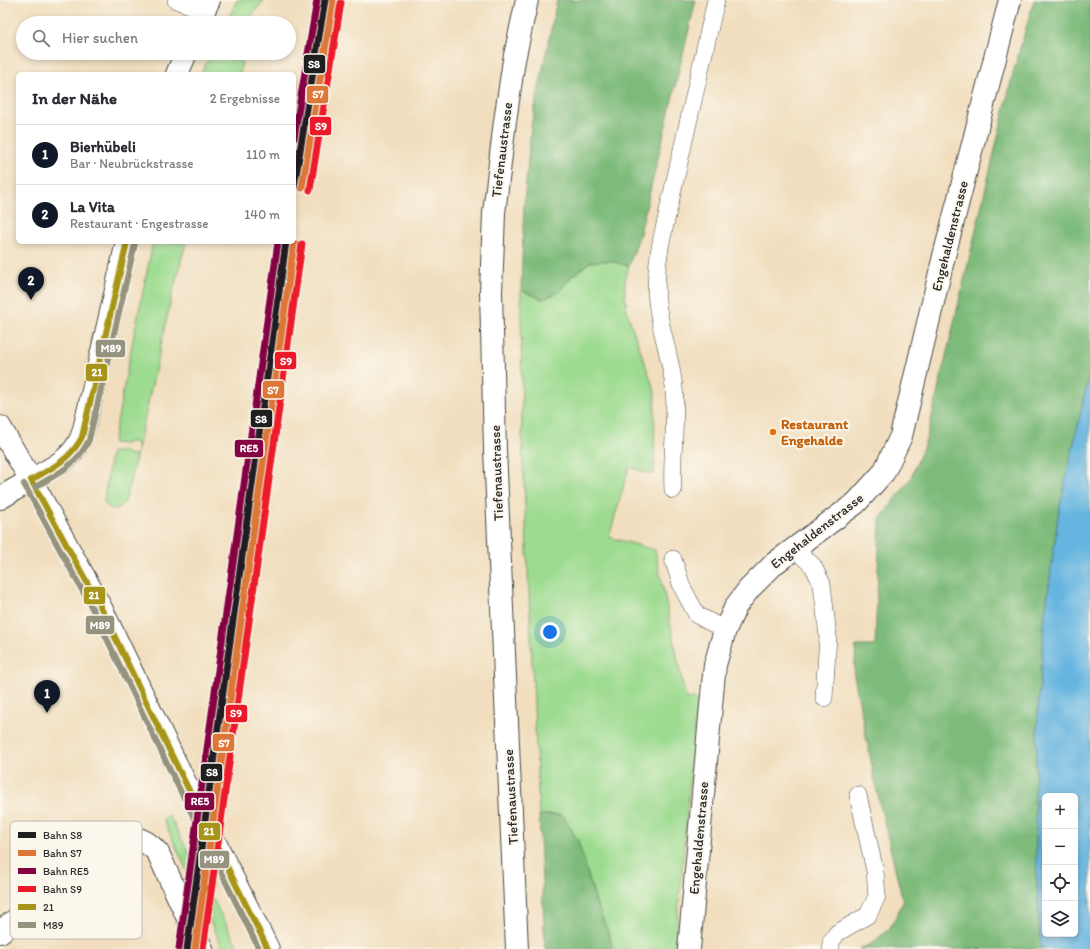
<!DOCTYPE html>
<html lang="de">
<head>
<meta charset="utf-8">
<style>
  body { margin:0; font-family:Itim,sans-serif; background:#f2f2f3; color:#2b2b33 }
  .controls { position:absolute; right:12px; bottom:12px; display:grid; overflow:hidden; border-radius:6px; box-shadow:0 2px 6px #0003 }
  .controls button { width:36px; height:36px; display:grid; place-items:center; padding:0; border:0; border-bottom:1px solid #e1e1e2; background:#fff; color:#2b2b33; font:20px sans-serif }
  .you { position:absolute; left:550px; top:632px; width:14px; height:14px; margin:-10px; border:3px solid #fff; border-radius:50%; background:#1a73e8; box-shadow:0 0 0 6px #1a73e833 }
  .badge { display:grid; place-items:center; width:26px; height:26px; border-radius:50%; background:#111827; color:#fff; font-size:13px; font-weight:700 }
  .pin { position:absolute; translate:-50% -33px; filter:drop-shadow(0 1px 2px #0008) }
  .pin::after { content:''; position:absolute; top:21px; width:14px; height:12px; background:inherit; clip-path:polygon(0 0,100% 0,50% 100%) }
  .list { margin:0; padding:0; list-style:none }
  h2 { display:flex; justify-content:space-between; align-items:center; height:52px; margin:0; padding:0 16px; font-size:17px }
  h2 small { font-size:13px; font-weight:400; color:#7c7c81 }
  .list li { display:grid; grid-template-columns:26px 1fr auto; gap:12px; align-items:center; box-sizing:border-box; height:60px; padding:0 16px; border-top:1px solid #e1e1e2 }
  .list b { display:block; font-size:15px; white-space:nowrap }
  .list p { margin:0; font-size:13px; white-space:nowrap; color:#7c7c81 }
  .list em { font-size:13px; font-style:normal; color:#7c7c81 }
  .icon { flex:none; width:22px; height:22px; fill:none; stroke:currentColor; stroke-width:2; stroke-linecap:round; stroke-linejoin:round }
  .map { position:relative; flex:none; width:1090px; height:949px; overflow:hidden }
  .search { position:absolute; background:#fff; box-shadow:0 2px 6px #0003; left:16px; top:16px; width:280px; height:44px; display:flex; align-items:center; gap:10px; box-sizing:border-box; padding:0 14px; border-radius:22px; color:#7c7c81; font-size:15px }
  .panel { position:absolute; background:#fff; box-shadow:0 2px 6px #0003; left:16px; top:72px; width:280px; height:172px; border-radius:6px }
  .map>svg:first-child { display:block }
  .green { fill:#9ddb90; stroke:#64835e }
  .forest { fill:#7ebb7a; stroke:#547352 }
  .water { fill:#66b5e0; stroke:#487086; fill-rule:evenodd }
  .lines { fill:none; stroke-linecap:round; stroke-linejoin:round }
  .lane-casing { stroke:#494641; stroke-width:18 }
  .street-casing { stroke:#494641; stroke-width:24 }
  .secondary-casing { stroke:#494641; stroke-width:24 }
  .primary-casing { stroke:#494641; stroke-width:24 }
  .lane { stroke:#fff; stroke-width:17 }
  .street { stroke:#fff; stroke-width:22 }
  .secondary { stroke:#fff; stroke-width:22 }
  .primary { stroke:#fff; stroke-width:22 }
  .bus-1-casing { stroke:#fbf7ec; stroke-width:9 }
  .bus-2-casing { stroke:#fbf7ec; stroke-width:9 }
  .bus-1 { stroke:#a69518; stroke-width:6 }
  .bus-2 { stroke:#95927e; stroke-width:6 }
  .rail-1-casing { stroke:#fbf7ec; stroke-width:10 }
  .rail-2-casing { stroke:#fbf7ec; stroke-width:10 }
  .rail-3-casing { stroke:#fbf7ec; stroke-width:10 }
  .rail-4-casing { stroke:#fbf7ec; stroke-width:10 }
  .rail-1 { stroke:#201f20; stroke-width:7 }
  .rail-2 { stroke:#dc7738; stroke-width:7 }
  .rail-3 { stroke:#850343; stroke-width:7 }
  .rail-4 { stroke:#ea1a2a; stroke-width:7 }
  .food-dot { fill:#e8710a; stroke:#fbf7ec; stroke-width:1.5 }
  .labels { text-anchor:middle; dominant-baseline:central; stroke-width:4; stroke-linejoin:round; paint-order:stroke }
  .street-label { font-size:14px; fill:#2b2b2b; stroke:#fbf7ec }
  .food-label { font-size:14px; font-weight:bold; fill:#c56008; stroke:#fbf7ec; text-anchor:start }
  .key { fill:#fbf7ec; stroke:#bdbab2; stroke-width:1 }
  .key-label { font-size:11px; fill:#2b2b2b }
  .line-badge { stroke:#fbf7ec; stroke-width:1.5 }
  .badge-label { font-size:11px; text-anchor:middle; font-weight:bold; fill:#fff }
</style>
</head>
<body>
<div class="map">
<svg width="1090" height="949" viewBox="0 0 1090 949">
  <rect width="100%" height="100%" fill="#fbf7ec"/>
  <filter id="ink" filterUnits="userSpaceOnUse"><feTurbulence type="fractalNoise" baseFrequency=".025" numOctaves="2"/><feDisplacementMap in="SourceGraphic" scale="8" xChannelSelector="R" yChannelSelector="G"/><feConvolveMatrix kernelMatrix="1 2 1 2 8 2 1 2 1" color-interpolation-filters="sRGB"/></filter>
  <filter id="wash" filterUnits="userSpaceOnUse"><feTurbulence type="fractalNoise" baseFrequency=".012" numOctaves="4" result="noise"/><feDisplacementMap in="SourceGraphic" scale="16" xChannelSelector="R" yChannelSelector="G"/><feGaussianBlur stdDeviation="0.9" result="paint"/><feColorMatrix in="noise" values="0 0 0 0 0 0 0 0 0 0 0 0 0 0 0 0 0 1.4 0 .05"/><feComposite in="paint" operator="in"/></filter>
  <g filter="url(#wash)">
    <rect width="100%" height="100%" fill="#f1debe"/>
    <path class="green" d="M237 0H264L249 19 248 23H226Z
      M211 53H243L240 74H201Z
      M153 242H186L171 299 137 453 125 502 119 508 110 509 105 504 104 500 111 452H126L128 454 135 455 137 453V444L136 442H129L127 444 113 443 131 350Z
      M610 261 629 266 625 280V296L628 315 655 392 654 475 629 467 609 537 655 550 686 699H697L675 949H612L610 937 596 902 578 841 563 815H539L522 438 521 290 542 299 558 293 572 276 590 262Z
      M169 815 239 949H223L163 819Z"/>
    <path class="forest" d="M557 0H696L639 237 629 266 610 261 590 262 572 276 558 293 542 299 521 290 524 204 531 126Z
      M1034 0H1090V371L1059 510 1045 616 1038 709 1035 798 1037 884 1041 949H859L871 944 890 928 903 902 877 792 854 676 856 646H875L880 519 911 478 927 437 1013 73Z
      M539 815H563L578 841 596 902 610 937 612 949H545Z"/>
    <path class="water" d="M1090 371V949H1041L1037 884 1035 798 1038 709 1045 616 1059 510ZM1045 796H1075V934H1045Z"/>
  </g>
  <g filter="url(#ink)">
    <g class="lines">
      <defs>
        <path id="lane" d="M176 0 204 10
          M673 490C671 456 677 421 674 387 671 360 662 335 658 309 654 287 657 264 661 242L716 0
          M794 548 813 566 822 584 828 636 824 698
          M673 559 682 587 697 615 725 630
          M831 949V942L837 933 868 915 877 896 875 871 858 795"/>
        <path id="street" d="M0 427 31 480 0 498
          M0 932 109 846C129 834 142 835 158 853L202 949
          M689 949 713 684 715 665 725 630 736 606 749 589 775 563 856 503 884 472 901 436 944 256 1010 0"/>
        <path id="secondary" d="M198 23 209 0
          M177 74 186 53
          M127 242 86 421C84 428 83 436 79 442 70 461 48 470 31 480L101 608 175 762 268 949"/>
        <path id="primary" d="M517 949 495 449 491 292 494 213 505 121 514 60 527 0"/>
      </defs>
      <use href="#lane" class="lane-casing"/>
      <use href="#street" class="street-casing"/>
      <use href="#secondary" class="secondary-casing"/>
      <use href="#primary" class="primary-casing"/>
      <use href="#lane" class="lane"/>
      <use href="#street" class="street"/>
      <use href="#secondary" class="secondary"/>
      <use href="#primary" class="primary"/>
      <defs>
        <path id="bus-1" d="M31 480 101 608 175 762 268 949
          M31 480C51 469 71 459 82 437L127 242"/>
        <path id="bus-2" d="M24 484 94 612 168 766 259 949
          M35 487C57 475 78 464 89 440L135 244"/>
      </defs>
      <use href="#bus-1" class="bus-1-casing"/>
      <use href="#bus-2" class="bus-2-casing"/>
      <use href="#bus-1" class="bus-1"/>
      <use href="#bus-2" class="bus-2"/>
      <defs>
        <path id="rail-1" d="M294 187 325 0
          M187 949 286 242"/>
        <path id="rail-2" d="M302 188 333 1
          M195 949 294 243"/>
        <path id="rail-3" d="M294 138 317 0
          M179 948 278 242"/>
        <path id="rail-4" d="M310 190 341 3
          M203 949 302 244"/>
      </defs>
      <use href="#rail-1" class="rail-1-casing"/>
      <use href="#rail-2" class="rail-2-casing"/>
      <use href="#rail-3" class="rail-3-casing"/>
      <use href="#rail-4" class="rail-4-casing"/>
      <use href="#rail-1" class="rail-1"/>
      <use href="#rail-2" class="rail-2"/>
      <use href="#rail-3" class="rail-3"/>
      <use href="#rail-4" class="rail-4"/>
    </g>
  </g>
  <circle class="food-dot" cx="773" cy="432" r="4"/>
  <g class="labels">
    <g class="street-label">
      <text transform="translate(502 150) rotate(-83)">Tiefenaustrasse</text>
      <text transform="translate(950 236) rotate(-76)">Engehaldenstrasse</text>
      <text transform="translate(497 473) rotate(-92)">Tiefenaustrasse</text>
      <text transform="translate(817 531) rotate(-38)">Engehaldenstrasse</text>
      <text transform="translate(511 797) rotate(-93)">Tiefenaustrasse</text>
      <text transform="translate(699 838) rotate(-85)">Engehaldenstrasse</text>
    </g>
    <g class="food-label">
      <text x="781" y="424">Restaurant<tspan x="781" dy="16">Engehalde</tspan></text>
    </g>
  </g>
  <rect x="10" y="821" width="132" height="118" rx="6" class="key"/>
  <rect x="18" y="832" width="18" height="6" fill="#201f20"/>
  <rect x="18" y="850" width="18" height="6" fill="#dc7738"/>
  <rect x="18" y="868" width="18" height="6" fill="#850343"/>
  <rect x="18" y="886" width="18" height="6" fill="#ea1a2a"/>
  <rect x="18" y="904" width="18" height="6" fill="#a69518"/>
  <rect x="18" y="922" width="18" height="6" fill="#95927e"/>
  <g class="key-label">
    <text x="43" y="839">Bahn S8</text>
    <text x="43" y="857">Bahn S7</text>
    <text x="43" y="875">Bahn RE5</text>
    <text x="43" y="893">Bahn S9</text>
    <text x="43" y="911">21</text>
    <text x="43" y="929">M89</text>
  </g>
  <g class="line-badge">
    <rect x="303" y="54" width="23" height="20" rx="4" fill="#201f20"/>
    <rect x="306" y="85" width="23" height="19" rx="4" fill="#dc7738"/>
    <rect x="309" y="116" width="23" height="20" rx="4" fill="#ea1a2a"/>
    <rect x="95" y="339" width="31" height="19" rx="4" fill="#95927e"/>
    <rect x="274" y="351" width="23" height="19" rx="4" fill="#ea1a2a"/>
    <rect x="85" y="363" width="23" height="19" rx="4" fill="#a69518"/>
    <rect x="262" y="380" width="23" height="19" rx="4" fill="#dc7738"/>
    <rect x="250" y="409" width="23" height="19" rx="4" fill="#201f20"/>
    <rect x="234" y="439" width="30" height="19" rx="4" fill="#850343"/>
    <rect x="83" y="586" width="23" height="19" rx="4" fill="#a69518"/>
    <rect x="85" y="615" width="30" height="20" rx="4" fill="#95927e"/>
    <rect x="225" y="704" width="23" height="19" rx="4" fill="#ea1a2a"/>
    <rect x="212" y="733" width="23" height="19" rx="4" fill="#dc7738"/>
    <rect x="200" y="763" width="23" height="19" rx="4" fill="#201f20"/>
    <rect x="184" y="792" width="31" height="19" rx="4" fill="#850343"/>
    <rect x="198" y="822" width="23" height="19" rx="4" fill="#a69518"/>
    <rect x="199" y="850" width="31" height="19" rx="4" fill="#95927e"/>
  </g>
  <g class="badge-label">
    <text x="314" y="68">S8</text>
    <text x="318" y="98">S7</text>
    <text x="321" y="130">S9</text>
    <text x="111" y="352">M89</text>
    <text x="286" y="365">S9</text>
    <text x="97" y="376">21</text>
    <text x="273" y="394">S7</text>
    <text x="261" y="423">S8</text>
    <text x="249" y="452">RE5</text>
    <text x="94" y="599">21</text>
    <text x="100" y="629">M89</text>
    <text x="236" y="717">S9</text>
    <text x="224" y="747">S7</text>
    <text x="212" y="776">S8</text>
    <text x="200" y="805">RE5</text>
    <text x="209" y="835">21</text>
    <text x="214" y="863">M89</text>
  </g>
</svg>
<div class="controls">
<button>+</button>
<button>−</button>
<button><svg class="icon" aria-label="locate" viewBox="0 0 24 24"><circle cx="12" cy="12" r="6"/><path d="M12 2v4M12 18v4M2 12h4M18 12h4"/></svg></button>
<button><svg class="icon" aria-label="layers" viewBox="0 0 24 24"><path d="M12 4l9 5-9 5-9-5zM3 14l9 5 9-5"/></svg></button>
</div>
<div class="you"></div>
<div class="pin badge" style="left:47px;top:713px">1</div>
<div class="pin badge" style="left:31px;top:300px">2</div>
<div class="search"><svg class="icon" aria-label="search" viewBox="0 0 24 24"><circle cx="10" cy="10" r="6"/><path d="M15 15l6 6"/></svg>Hier suchen</div>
<section class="panel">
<h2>In der Nähe<small>2 Ergebnisse</small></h2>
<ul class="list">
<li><span class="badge">1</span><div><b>Bierhübeli</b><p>Bar · Neubrückstrasse</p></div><em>110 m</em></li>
<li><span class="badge">2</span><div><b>La Vita</b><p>Restaurant · Engestrasse</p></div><em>140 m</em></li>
</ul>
</section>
</div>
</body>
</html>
